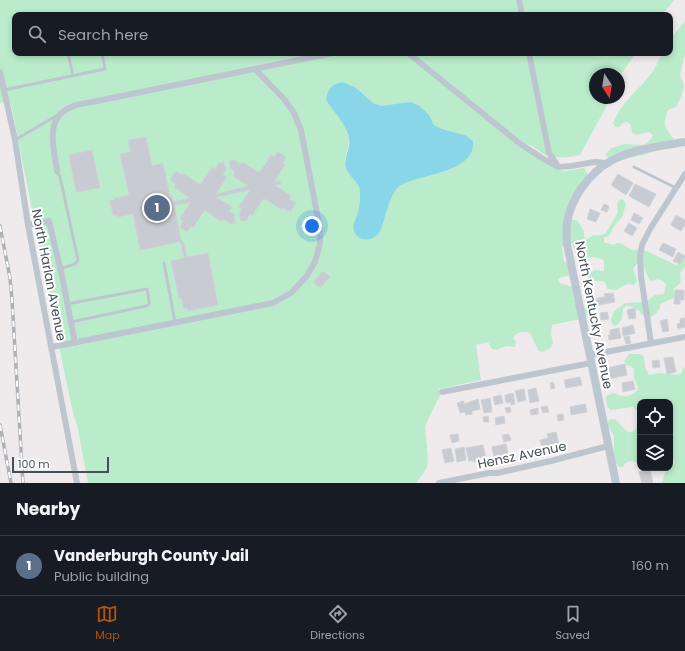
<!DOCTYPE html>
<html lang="en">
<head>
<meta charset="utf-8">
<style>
  body { margin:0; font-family:Poppins,sans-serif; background:#20242c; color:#f1f3f6 }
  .controls { position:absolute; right:12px; bottom:12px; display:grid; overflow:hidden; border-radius:8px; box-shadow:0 2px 6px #0003 }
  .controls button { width:36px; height:36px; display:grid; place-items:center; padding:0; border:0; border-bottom:1px solid #363941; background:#171b24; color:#f1f3f6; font:20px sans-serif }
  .compass { position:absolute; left:589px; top:68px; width:36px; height:36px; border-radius:50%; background:#171b24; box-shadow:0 2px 6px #0003; rotate:168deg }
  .scale { position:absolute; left:12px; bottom:10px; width:97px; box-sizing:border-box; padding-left:4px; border:2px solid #454f58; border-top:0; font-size:11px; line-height:14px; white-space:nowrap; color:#454f58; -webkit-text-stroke:3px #fff; paint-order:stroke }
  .you { position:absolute; left:312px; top:226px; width:14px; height:14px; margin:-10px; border:3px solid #fff; border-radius:50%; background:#1a73e8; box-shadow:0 0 0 6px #1a73e833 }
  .badge { display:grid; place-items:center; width:26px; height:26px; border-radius:50%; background:#b45309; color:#fff; font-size:13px; font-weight:700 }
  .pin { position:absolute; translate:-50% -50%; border:2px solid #fff; box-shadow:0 1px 4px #0006 }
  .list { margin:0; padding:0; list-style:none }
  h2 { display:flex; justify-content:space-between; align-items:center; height:52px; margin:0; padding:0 16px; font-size:17px }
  h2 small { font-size:13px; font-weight:400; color:#9ea1a6 }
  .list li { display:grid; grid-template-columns:26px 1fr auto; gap:12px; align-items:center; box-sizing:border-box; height:60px; padding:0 16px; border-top:1px solid #363941 }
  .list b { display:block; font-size:15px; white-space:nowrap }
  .list p { margin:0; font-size:13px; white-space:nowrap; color:#9ea1a6 }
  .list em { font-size:13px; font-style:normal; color:#9ea1a6 }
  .icon { flex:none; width:22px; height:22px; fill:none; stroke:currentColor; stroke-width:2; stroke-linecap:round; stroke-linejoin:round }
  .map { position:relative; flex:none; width:685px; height:483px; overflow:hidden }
  .search { position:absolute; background:#171b24; box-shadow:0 2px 6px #0003; left:12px; right:12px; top:12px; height:44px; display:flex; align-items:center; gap:10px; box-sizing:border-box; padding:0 14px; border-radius:8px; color:#9ea1a6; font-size:15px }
  .sheet { height:112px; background:#171b24 }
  nav { display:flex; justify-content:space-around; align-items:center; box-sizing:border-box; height:56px; border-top:1px solid #363941; background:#171b24; font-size:11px; color:#9ea1a6 }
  nav a { display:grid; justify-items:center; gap:2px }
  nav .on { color:#b45309 }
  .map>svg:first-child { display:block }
  .green { fill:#baeccc; fill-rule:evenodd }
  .water { fill:#88d6e8 }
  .building { fill:#c8cbd1; stroke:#d0d2d7 }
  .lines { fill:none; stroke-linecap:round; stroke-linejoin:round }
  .lane { stroke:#bdc6ce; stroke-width:3 }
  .street { stroke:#bdc6ce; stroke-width:6 }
  .secondary { stroke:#bcc7d2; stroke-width:8 }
  .rail-casing { stroke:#aeb1b6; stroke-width:3.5 }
  .rail { stroke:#fff; stroke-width:2; stroke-dasharray:6; stroke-linecap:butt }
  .labels { text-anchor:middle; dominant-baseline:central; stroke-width:4; stroke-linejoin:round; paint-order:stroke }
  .street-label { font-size:13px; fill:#454f58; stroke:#fff }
</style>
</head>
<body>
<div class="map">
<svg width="685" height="483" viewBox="0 0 685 483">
  <rect width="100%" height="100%" fill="#efebec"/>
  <path class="green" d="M0 0H674L662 15H15V53H636L619 77V74H595V98H611L580 155C570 157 559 159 548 156 539 153 533 143 522 144L521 148 558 170 565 171 584 168 588 175 569 220H577L584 231V236L586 240 593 235H602L606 233 618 212 617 203 620 199 624 200 626 204 622 217 613 228 609 236 604 237V242L613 245 617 243 622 244 633 250 642 249 676 265 680 263 685 254V267L680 273 681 282 674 289V298L660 304V308C656 314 653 318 645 318 640 311 635 306 626 306L623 309 622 319 616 326 612 324 611 320 614 311 625 303 643 302 648 300 655 295 664 294 666 285C662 278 657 279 650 281L644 268 641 264H637L633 268 637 281 634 285C626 283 623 286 617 290L607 289 606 284 603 281H594L589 279 587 275 595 270 604 271V261C596 254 586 260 577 256L572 243 568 241 562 247 564 261 568 263 572 275 562 277 558 279 560 283 573 287 576 290 573 299 588 310V315L585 318 552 325 551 334 553 343 551 348 542 352 538 350 530 333C523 331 517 332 513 338L516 342 515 347 506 346 497 350 492 349 488 342 476 345 481 380 439 389 440 395 425 426 428 458 427 468 416 483H88L77 424 74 417 64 371 11 104 2 102 0 104ZM355 87 373 103 382 106 391 105 429 115 434 125 442 129 466 135 471 153C464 160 456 167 446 170 435 175 408 178 400 186 390 194 384 220 379 233L354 223 358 213 361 193 356 181 348 171 345 160 349 141 346 130Z
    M685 21V54L680 75 684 85 682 95 676 107 668 110C663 126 663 125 674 139 667 153 627 158 612 161L605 155 611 148 625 144 644 145 651 139 653 135 649 132 636 135 632 133 631 125 627 122 623 123 619 127H615L613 123C622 101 641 88 654 70 657 64 660 58 663 53H670C670 37 675 33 685 21Z
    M629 354H640L644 357 645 367 649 375 659 373 678 375 682 372 683 368 685 367V483H662L665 473 675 463 674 459 670 456V402H640V463L631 461 625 463 623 467H619L614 460V436L607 424 610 419H615C619 422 625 431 629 432 636 433 642 421 640 415 639 412 635 409 633 407L610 410 607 406 606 397C615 388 618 398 628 396 631 395 634 393 637 391L638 387 634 378V369L631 366 626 365 624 361Z"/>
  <path class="water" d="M342 82 355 87 373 103 382 106 410 102 420 106 429 115 434 125 442 129 465 135 473 141C476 165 442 172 424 177 417 179 408 181 401 185 392 191 387 210 384 220 382 226 381 232 376 236 370 242 356 240 354 231 352 224 356 219 358 213 359 208 360 201 360 195 361 184 352 179 348 172 341 160 351 150 349 139 347 125 334 112 326 100 328 88 331 85 342 82Z"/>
  <path class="building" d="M146 137 152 166 163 163 170 196H172L173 202 190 198 174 187 176 184 170 180 176 171 182 175 183 173 199 184 200 183 201 184 212 167 215 169 219 163 224 162 226 170 223 175 227 177 216 194 248 186 233 176 235 172 231 169 229 161 234 160 240 164 242 162 258 172 259 171 260 172 271 155 274 157 278 152 286 157 283 163 285 165 274 182 280 181 281 184 275 185 291 196 289 199 296 203 290 212 283 208 282 210 265 199V200L263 199 252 216 250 214 246 221H241L239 213 242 209 239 207 250 190 216 197 232 207 229 211 234 214 235 223 231 224 224 219 222 222 206 211H204L193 228 191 226 187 232 180 227 183 221 180 218 191 202 174 205 181 240 184 243 187 257 208 253 218 305 188 311 187 308 184 309 181 298H179L171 261 184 258 181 244 179 242 140 250 133 214 118 217 117 215H113L110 201 114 200V198L129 195 120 154 130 152 128 140Z
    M92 150 100 188 76 192 69 155Z
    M618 174 633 183 626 195 611 185Z
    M635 184 656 194 649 207 629 196Z
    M604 204 609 206 607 212 601 210Z
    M590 209 600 213 596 222 587 219Z
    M634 213 643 218 639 224 631 220Z
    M676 215 685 220V227L684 226 681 231 671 225Z
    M629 223 637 228 632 236 624 231Z
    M663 243 676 249 673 257 659 250Z
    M678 252 685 256 680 264 673 261Z
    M323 271 330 277 320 288 313 282Z
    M675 290H684V300H680V304H674Z
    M613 293 615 302 594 306 593 299 605 297 604 294Z
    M635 308 636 318 629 319 627 310Z
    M607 312 609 319 601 320 600 313Z
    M685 318V327L678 329 677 324 680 323V319Z
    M667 319 669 331 663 332 660 321Z
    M633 325 635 333 623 336 622 328Z
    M619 328 621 338 609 340 608 335H610V330Z
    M629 336 631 343 626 344 624 337Z
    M673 357 676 372 667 374 664 358Z
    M659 360 660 367 653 368 652 361Z
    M625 364 627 375 609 379 607 368Z
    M580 377 582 385 566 388 564 380Z
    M633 381 635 389 623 392 622 383Z
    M553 382 555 388 551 389 550 383Z
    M536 388 539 401 530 403 528 390Z
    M524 389 526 400 518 402 515 391Z
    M513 393 515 404 511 405V402L506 403 505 395Z
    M501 395 503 403 495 405 493 397Z
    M490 398 492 412 484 413 481 400Z
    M478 399 480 409 472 411V414L466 415 465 412 460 413 457 403 464 401V404Z
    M585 404 587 412 571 415 570 407Z
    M547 406 549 412 543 413 541 407Z
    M510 407 511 412 507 413 505 408Z
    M538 408V414L531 415 530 410Z
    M563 414 564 420 558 421 557 415Z
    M488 416 489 422H484L483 417Z
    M504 416 505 423 496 425 495 418Z
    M556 432 559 444 542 448 540 440 548 438 547 434Z
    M458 434 459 441 452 443 450 435Z
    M509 434 511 440 504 442 502 435Z
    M506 444 508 454 494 457 492 447Z
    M483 445 486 459 473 462V460L469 461 466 448Z
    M464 447 466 460 457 462 455 449Z
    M451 448 454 461 445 463 442 450Z
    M650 469 653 483H642L639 472Z"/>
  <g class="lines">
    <path class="lane" d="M68 53 73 76
      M4 90 105 69 102 53
      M15 140 56 116
      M634 167 676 188
      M57 171 60 177 78 260 75 264 60 269
      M164 263 175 322
      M67 304 147 289 149 301V304L146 306 71 322"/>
    <path class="street" d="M519 0 522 15
      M408 53 519 143 542 158 558 167 571 166 595 162 607 163
      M529 53 549 153 557 165
      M0 72 15 140 28 225 77 483
      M57 171C54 149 44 118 71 107 78 104 86 103 92 102L333 53
      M28 225 49 221 62 276 75 343
      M651 343 641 276 640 256 642 245 650 229 685 174
      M52 347 273 303 291 293 306 277 315 262 320 244V229L301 130 294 113 284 99 255 69
      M590 355 685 337
      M442 392 591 363
      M439 483 489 473H497L551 461 608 446"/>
    <path class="secondary" d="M616 483 567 244C566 234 566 224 569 214 576 190 596 166 619 157 639 148 663 146 685 142"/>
    <defs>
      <path id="rail" d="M0 226 10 278 12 300 23 483
        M0 425 11 483"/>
    </defs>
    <use href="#rail" class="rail-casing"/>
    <use href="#rail" class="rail"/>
  </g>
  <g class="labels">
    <g class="street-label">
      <text transform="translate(49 275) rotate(79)">North Harlan Avenue</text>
      <text transform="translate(594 315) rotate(79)">North Kentucky Avenue</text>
      <text transform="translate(522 455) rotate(-12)">Hensz Avenue</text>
    </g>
  </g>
</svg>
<div class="controls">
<button><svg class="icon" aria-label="locate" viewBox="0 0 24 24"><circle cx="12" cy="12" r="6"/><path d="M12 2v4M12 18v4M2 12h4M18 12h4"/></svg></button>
<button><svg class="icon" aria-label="layers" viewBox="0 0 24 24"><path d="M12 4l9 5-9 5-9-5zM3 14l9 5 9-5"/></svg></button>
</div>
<svg class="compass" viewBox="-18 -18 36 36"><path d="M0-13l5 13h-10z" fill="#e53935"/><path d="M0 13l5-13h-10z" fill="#9ea1a6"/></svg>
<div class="scale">100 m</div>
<div class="you"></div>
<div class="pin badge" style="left:157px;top:208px;background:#5c6f8a">1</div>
<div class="search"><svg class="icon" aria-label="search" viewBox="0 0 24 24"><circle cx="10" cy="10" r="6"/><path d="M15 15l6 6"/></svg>Search here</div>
</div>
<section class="sheet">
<h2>Nearby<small></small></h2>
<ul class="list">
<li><span class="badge" style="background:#5c6f8a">1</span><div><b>Vanderburgh County Jail</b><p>Public building</p></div><em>160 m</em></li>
</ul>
</section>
<nav>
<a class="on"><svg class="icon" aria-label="map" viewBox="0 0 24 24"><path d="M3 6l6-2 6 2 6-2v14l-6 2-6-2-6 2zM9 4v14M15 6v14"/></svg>Map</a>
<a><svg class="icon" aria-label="directions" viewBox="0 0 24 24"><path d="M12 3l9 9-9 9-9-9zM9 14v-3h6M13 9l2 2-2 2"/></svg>Directions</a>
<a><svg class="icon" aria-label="saved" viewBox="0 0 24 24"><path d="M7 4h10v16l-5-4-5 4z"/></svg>Saved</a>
</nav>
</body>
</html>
